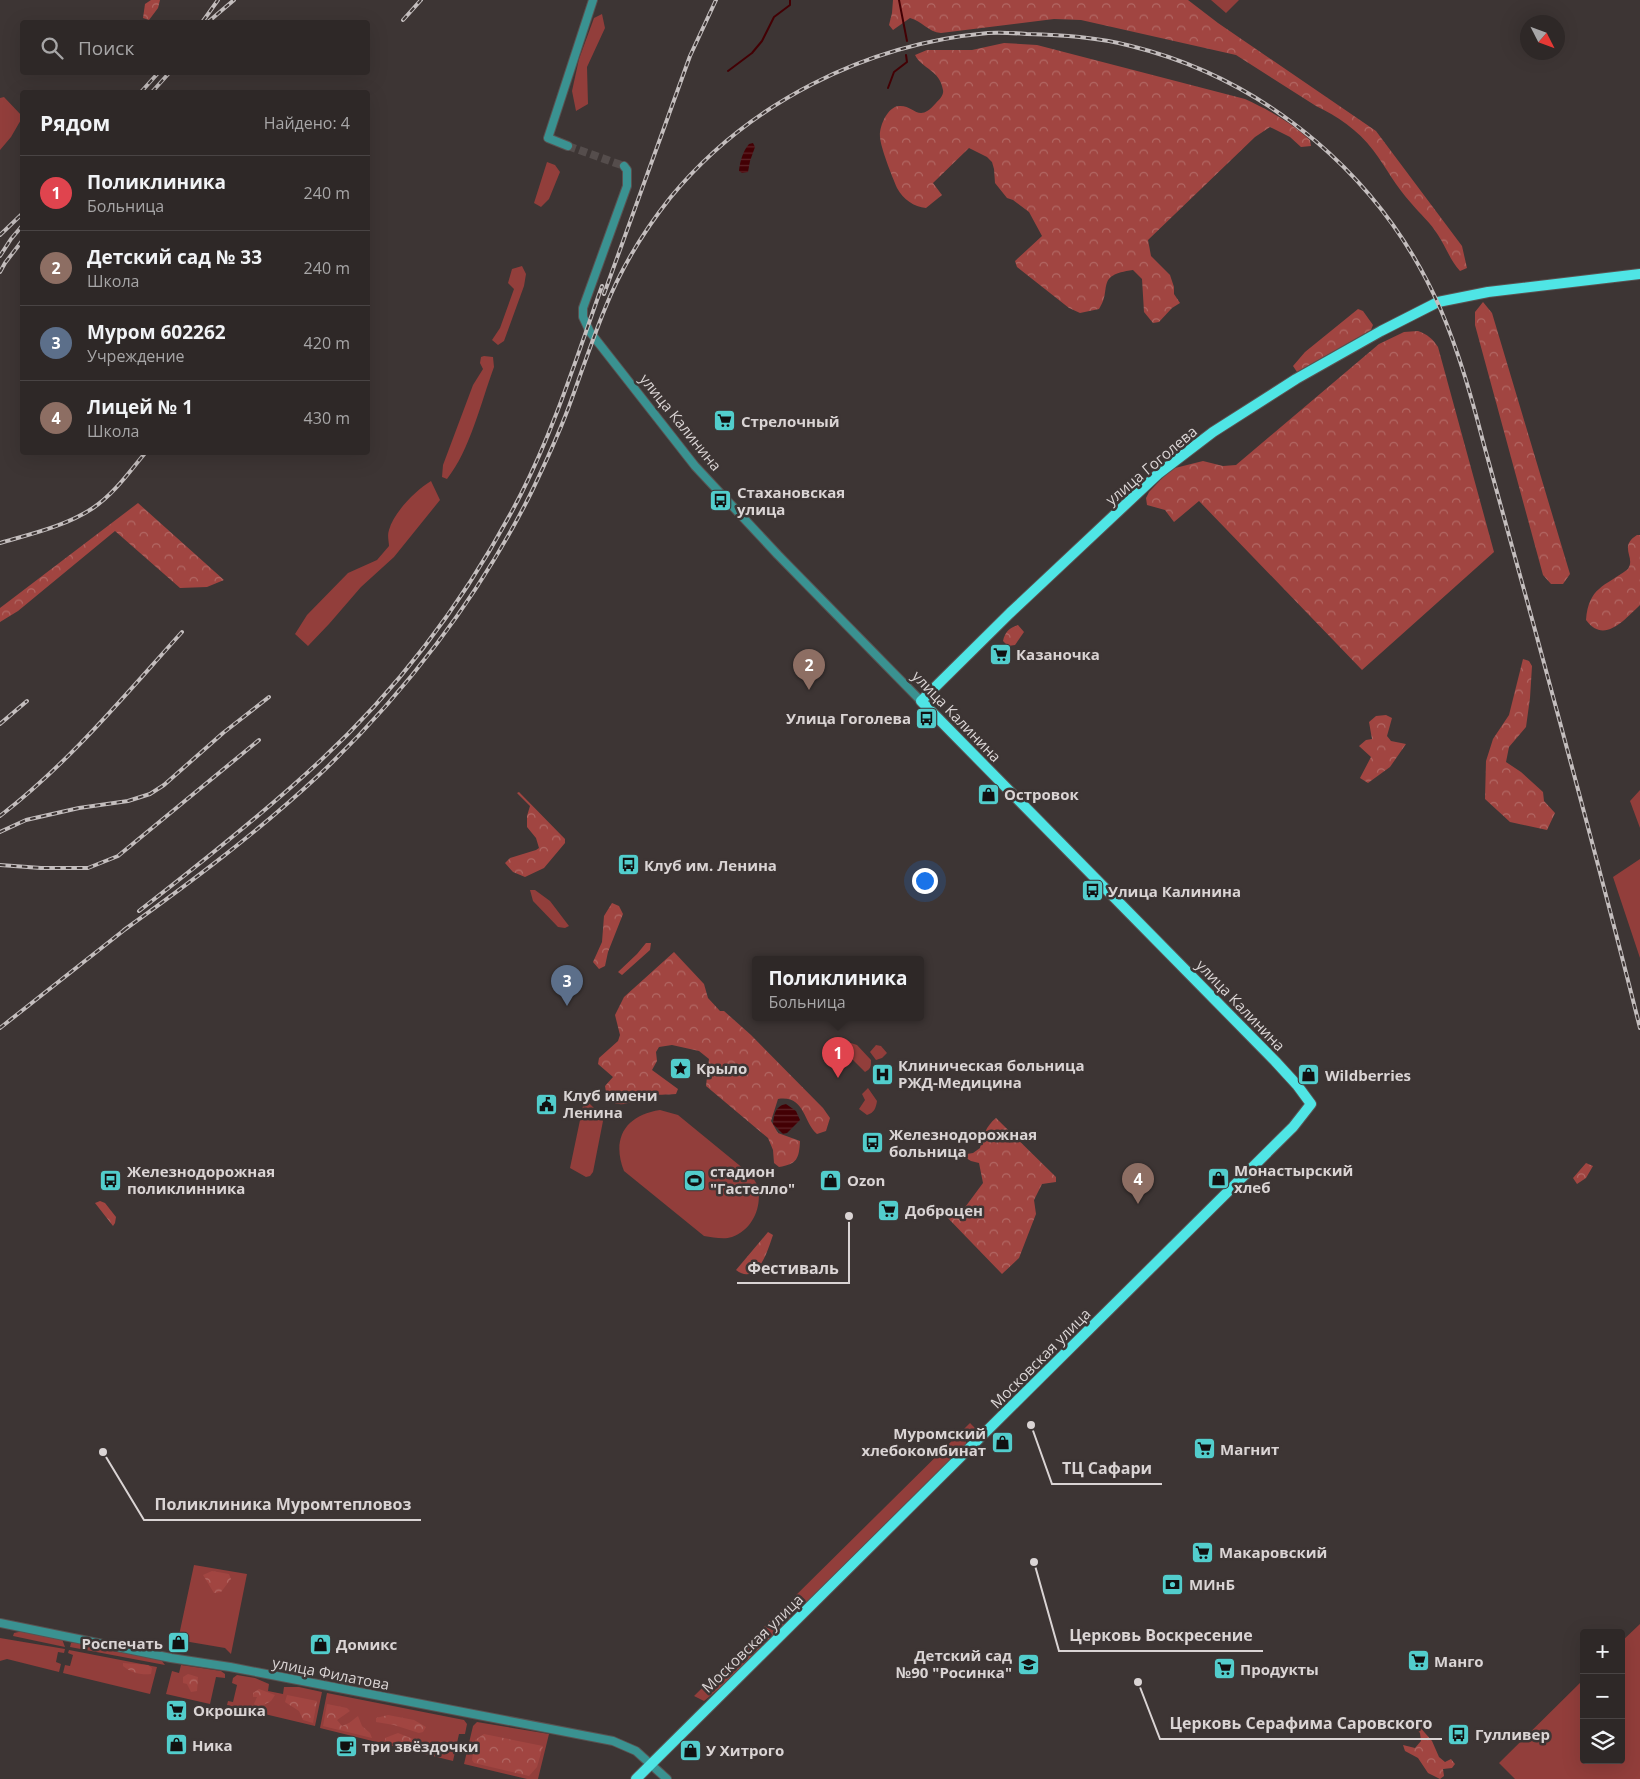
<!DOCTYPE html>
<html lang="ru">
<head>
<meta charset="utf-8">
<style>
  body { margin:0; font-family:"Open Sans",sans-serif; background:#3a3433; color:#f1f3f6 }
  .controls { position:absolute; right:15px; bottom:15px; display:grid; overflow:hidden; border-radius:5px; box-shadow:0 5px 20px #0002 }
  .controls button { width:45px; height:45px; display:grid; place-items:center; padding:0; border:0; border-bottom:1px solid #494444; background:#2e2827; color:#f1f3f6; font:25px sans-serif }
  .compass { position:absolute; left:1520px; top:15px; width:45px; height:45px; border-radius:50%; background:#2e2827; box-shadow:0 5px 20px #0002; rotate:132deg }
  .you { position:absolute; left:924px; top:880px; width:18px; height:18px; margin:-12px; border:4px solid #fff; border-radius:50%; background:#1a73e8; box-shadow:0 0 0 8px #1a73e833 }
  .badge { display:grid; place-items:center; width:32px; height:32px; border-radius:50%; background:#52cdcc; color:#fff; font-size:16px; font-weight:700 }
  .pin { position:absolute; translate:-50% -41px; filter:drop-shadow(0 1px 2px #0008) }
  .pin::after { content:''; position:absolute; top:26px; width:18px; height:15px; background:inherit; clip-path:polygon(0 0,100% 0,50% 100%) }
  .popup { position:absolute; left:752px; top:956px; width:172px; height:65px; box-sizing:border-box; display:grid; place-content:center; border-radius:5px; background:#2e2827; filter:drop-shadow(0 1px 4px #0005); font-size:16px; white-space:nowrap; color:#a7a6a7 }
  .popup b { font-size:19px; color:#f1f3f6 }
  .popup::after { content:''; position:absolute; left:50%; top:100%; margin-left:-10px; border:10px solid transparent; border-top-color:#2e2827 }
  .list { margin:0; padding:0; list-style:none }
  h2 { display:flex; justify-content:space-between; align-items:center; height:65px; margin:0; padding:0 20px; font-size:21px }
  h2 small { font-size:16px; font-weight:400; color:#a7a6a7 }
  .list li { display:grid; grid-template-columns:32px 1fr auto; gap:15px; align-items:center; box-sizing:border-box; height:75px; padding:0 20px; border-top:1px solid #494444 }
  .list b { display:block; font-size:19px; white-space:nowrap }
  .list p { margin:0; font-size:16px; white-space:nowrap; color:#a7a6a7 }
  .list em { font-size:16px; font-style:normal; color:#a7a6a7 }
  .icon { flex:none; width:28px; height:28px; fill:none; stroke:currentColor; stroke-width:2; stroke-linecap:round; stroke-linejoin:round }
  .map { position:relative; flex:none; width:1640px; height:1779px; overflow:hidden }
  .search { position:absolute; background:#2e2827; box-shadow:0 5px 20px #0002; left:20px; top:20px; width:350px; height:55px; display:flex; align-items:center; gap:12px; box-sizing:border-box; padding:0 18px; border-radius:5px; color:#a7a6a7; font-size:19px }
  .panel { position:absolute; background:#2e2827; box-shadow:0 5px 20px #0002; left:20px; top:90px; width:350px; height:365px; border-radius:5px }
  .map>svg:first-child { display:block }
  .green { fill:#923e3b }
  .forest { fill:url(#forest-crowns) }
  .water { fill:url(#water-rules) }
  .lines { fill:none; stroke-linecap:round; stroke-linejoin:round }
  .stream { stroke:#430004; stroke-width:2 }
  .minor-tunnel { stroke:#554d4c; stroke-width:8; stroke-dasharray:8 4; stroke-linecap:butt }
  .minor-casing { stroke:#595251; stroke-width:10 }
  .major-casing { stroke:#595251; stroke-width:12 }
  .minor { stroke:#3a9291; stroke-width:8 }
  .major { stroke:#4fe5e5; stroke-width:10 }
  .rail-casing { stroke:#c4bebe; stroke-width:4 }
  .rail { stroke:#3d3534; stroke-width:2; stroke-dasharray:5.5; stroke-linecap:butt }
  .labels { text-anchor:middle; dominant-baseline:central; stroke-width:5; stroke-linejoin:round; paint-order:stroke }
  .poi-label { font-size:15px; font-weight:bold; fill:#dad4d4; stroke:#3d3534; text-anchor:start }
  .street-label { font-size:15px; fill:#dad4d4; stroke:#3d3534 }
  .leader { fill:none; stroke:#dad4d4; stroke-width:2 }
  .callout-dot { fill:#dad4d4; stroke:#3d3534; stroke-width:2 }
  .callout-label { font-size:16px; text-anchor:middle; font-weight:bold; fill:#dad4d4; stroke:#3d3534; stroke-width:5; stroke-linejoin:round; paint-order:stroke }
</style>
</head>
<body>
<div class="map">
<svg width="1640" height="1779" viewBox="0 0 1640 1779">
  <defs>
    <pattern id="forest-crowns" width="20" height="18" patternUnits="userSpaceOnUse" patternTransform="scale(1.25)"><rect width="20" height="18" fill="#a14541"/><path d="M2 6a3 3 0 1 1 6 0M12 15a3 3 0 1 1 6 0" fill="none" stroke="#b26864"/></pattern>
    <pattern id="water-rules" width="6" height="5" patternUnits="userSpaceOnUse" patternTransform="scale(1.25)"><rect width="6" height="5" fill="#430004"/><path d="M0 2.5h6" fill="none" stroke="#5e2428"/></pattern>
  </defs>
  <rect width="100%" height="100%" fill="#3d3534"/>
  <path class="green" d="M1211 0H1239L1226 13Z
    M602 14 605 28 587 67 588 104 576 111 572 91 579 59 594 18Z
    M4 97 22 116V118L11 137 0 150V98Z
    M547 162 555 165 560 172 549 199 541 207 534 203Z
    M522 266 526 274 524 286 504 341 498 345 492 340 500 328 514 289 508 283 512 269Z
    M484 356 493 357 494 367C481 402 470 450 447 479L442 477 443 465 473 385 483 369 480 363 481 357Z
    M431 481 440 500 394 557 361 587 329 624 308 646 295 634 307 615 348 573 377 560 389 546C389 542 387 535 389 530 394 512 416 490 431 481Z
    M1640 790V828L1630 801Z
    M1640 859V958L1613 877Z
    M535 890 550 901 569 926 565 928 558 927 533 901 530 890Z
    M851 1043 857 1045 871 1060C871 1066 871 1069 865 1072L845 1052V1049Z
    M876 1045 881 1046 887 1053 882 1058 876 1060 870 1052Z
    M868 1088 877 1101C876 1108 874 1113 867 1115L859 1109 865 1100 862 1094Z
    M584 1101 588 1102 599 1113 603 1121 593 1172 590 1176 586 1177 570 1168Z
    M660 1110 678 1115 750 1174C753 1178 757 1183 758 1188 762 1208 752 1230 732 1237 723 1240 713 1237 704 1236L624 1171C611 1138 626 1115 660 1110Z
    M970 1423 975 1428 966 1439V1446L721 1687 704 1701 694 1696Z
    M194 1565 247 1574 231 1654 225 1648 178 1640Z
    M1640 1624V1779H1515L1499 1763 1584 1679V1760H1621V1642Z
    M23 1631 62 1639 65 1647 13 1636 14 1633Z
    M0 1638 65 1649 64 1653 58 1652 56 1662 61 1664 59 1672 7 1659 0 1661Z
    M76 1642 159 1659 162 1661 165 1665 70 1647 71 1643Z
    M69 1650 157 1667 150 1694 63 1673 65 1665 70 1666 73 1655 68 1653Z
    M181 1665 221 1671 225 1674V1678L216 1677 210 1704 166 1694 172 1671 179 1673Z
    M237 1675 255 1678 269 1684 268 1691 283 1694 284 1687H299L322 1692 315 1726 227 1705 228 1701 233 1702 237 1685 232 1683 233 1678Z
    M327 1693 464 1720 467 1724 465 1734H459L453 1761 320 1728Z
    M477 1722 549 1734 538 1779H527L464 1764 473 1726Z"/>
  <path class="forest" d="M151 0H160L158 8 149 20 143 18 145 4Z
    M893 0H1188L1218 23 1376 131 1462 246 1467 268 1460 271C1450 260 1446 247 1438 235 1431 223 1420 214 1411 203 1396 187 1386 167 1373 150 1358 130 1337 116 1316 106L1236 55 1081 20 1054 19 941 33C928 32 922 21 910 18L893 30 889 25 892 13Z
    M1004 43 1037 45 1245 99C1269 110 1290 122 1310 140L1311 146 1301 147 1290 137 1270 127 1255 137 1148 240 1151 256 1170 275 1174 287V294L1180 303 1172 308 1159 322 1153 323 1144 312 1142 279 1133 270C1094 275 1113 289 1099 309L1080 313 1069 308 1017 267 1015 261 1042 236 1029 212 1013 200 1007 198 995 183 994 169 992 162 987 157 969 148 933 183 942 195 926 208C914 207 903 199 897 188 892 176 881 149 880 137 879 127 887 107 899 106 915 105 918 124 936 103 940 99 944 95 943 90 940 70 922 69 915 55L927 50H972Z
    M1483 302 1492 313 1570 574 1563 584H1551L1543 575 1475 325V312Z
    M1358 309 1363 311 1373 325 1371 330 1297 372 1293 366 1305 352Z
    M1418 331C1427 334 1433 339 1438 347L1494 552 1362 670 1199 501 1174 522 1165 510 1147 505 1146 498 1149 492 1171 469 1203 461 1223 466 1236 465 1379 344 1404 332Z
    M138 503 224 580 207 587 180 588 115 531 18 611 0 622V608Z
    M1637 535H1640V605C1625 619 1604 645 1586 620 1589 587 1604 587 1628 569 1636 557 1618 547 1637 535Z
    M1018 625 1024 632 1015 645 1008 646 1003 641C1005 632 1009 628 1018 625Z
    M1523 659 1529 661 1532 666 1530 698 1526 727 1509 747 1506 762 1521 772 1543 792 1544 801 1555 813 1547 830 1510 822 1485 799 1486 761 1493 739 1509 715Z
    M1386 715 1392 718 1387 736 1391 741 1406 744 1390 767 1368 783 1360 778 1371 757 1359 746 1366 740 1372 739 1369 722 1376 716Z
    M519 792 565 839V843L544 868 525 877 513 872 505 863 510 858 536 850 539 848 536 838 527 827V816L530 806 517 793Z
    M612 903 619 906 623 914 608 952 605 966 599 969 593 962 602 942 604 916Z
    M646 943H651L650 950 622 975 618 972 637 954Z
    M674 952 704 984 708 998 720 1011H724L751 1035 823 1108 830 1118 826 1131 817 1134C803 1122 805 1095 778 1099L771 1121 778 1133 800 1141C799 1159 797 1164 779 1167L774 1163 773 1150 768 1138 706 1086 709 1059 699 1051 672 1045 659 1047 656 1052 657 1061 652 1070 678 1089 676 1094C667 1095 657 1094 648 1096 632 1100 621 1111 607 1098L605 1086 613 1077 598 1064 599 1058 618 1041 620 1035 615 1015 624 997Z
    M996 1118 1056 1177V1182L1042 1184 1034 1200 1036 1214 1019 1258 1002 1274 943 1213 949 1207 963 1210 983 1183 979 1163 971 1161 966 1158 967 1154 973 1153 980 1148C983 1136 986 1126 996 1118Z
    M1586 1163 1593 1166 1586 1178 1577 1184 1573 1178Z
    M100 1201 105 1203 116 1217 115 1223 113 1226 95 1203Z
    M768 1232 773 1235C768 1249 758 1287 736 1270Z
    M212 1571 229 1574 231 1579 221 1592 214 1593 203 1575Z
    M123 1663 148 1665 152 1668 151 1674C141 1675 131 1673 123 1666Z
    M188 1674 198 1677 197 1691 191 1692 187 1684 183 1683V1677Z
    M259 1689 275 1695 271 1701 258 1708 254 1704 257 1697H253V1693Z
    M287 1695 317 1701 313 1723 303 1720 299 1711 285 1702Z
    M327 1704 347 1708 350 1711 337 1720 342 1726 349 1723 358 1716 362 1726 370 1733 372 1738 323 1726Z
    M388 1715 414 1720 426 1727 423 1732 419 1733 394 1725 376 1722V1718Z
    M1418 1725 1432 1741 1439 1757 1445 1762 1451 1759 1455 1764 1452 1768 1443 1769 1444 1776 1440 1779 1428 1773 1418 1758 1405 1751 1403 1745 1415 1748 1421 1741 1420 1733 1415 1727Z
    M398 1733 418 1741 417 1748 385 1741V1738Z
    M484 1734 543 1746 537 1767 529 1776 474 1763 472 1760 475 1740Z"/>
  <path class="water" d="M753 143 755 147 750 161 748 172 742 173 739 171C740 161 743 151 749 144Z
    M786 1104 796 1111 800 1120 787 1133 783 1134 773 1124C774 1115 775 1106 786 1104Z"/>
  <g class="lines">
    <path class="stream" d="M899 0 907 41
      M728 71 752 53 762 41 774 17 790 5V0
      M888 88 894 72 907 62 906 55"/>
    <path class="minor-tunnel" d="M568 146 624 166"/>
    <defs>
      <path id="minor" d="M568 146 548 138 593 0
        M624 166 627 170V186L583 308V317L590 332 695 466 778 555 921 701
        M0 1623 171 1658 230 1667 613 1741 636 1751 667 1779"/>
      <path id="major" d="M636 1779 1293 1127 1311 1104 1297 1085 1275 1061 921 701 1010 613 1158 474 1213 432 1296 379 1381 331 1438 302 1488 292 1640 274"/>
    </defs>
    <use href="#minor" class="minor-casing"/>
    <use href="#major" class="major-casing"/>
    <use href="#minor" class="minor"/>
    <use href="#major" class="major"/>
    <defs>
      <path id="rail" d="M403 20 421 0
        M203 21 218 0
        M208 22 234 0
        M141 92 159 72
        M152 92 170 72
        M0 235 22 214
        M0 256 11 239 22 226
        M0 272 5 263 22 241
        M604 294 690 56 716 0
        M0 543C31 534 66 526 93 508 114 494 130 471 146 452
        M0 724 27 701
        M0 816C69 763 124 696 182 632
        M0 832 26 820 79 808 128 801 150 794 164 785 223 733 269 697
        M0 865 41 868H88L118 856 259 740
        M139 911C201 863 263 814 320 761 402 685 470 593 521 494 555 427 577 356 602 286
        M124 930C191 882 258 832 319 775 403 696 479 597 531 493 544 466 557 438 568 409 580 377 591 343 604 311 620 270 643 232 670 198 748 103 866 44 988 33 1001 32 1014 33 1027 34 1062 35 1097 37 1131 46 1268 80 1383 178 1440 308 1459 352 1472 399 1484 445 1498 496 1512 546 1526 597 1565 740 1604 884 1640 1028
        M0 1028 128 927"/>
    </defs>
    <use href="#rail" class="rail-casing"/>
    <use href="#rail" class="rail"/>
  </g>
  <defs>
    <symbol id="supermarket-square" viewBox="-11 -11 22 22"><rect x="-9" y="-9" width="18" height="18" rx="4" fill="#52cdcc" stroke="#3d3534"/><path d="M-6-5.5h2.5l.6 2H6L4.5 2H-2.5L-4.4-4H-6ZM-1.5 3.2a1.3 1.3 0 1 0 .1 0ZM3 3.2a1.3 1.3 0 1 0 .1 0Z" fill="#111"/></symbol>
    <symbol id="bus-square" viewBox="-11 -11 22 22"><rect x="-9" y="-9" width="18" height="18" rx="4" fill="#52cdcc" stroke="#3d3534"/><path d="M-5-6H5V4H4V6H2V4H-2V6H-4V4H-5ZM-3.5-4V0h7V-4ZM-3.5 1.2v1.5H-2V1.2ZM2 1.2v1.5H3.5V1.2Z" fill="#111"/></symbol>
    <symbol id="shop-square" viewBox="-11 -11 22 22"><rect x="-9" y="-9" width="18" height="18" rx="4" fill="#52cdcc" stroke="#3d3534"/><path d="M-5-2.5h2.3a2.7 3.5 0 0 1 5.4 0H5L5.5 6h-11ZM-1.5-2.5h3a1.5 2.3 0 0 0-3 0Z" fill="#111"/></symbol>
    <symbol id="sight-square" viewBox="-11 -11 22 22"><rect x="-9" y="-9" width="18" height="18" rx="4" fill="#52cdcc" stroke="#3d3534"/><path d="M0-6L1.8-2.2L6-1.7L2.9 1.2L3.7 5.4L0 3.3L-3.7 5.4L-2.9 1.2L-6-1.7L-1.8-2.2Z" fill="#111"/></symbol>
    <symbol id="hospital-square" viewBox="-11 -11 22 22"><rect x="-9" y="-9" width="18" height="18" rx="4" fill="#52cdcc" stroke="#3d3534"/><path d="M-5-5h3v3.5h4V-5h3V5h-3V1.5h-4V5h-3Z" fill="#111"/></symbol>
    <symbol id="civic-square" viewBox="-11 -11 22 22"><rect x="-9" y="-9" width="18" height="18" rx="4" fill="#52cdcc" stroke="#3d3534"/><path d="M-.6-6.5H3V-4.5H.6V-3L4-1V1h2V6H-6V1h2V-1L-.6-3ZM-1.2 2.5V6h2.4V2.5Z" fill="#111"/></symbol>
    <symbol id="stadium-square" viewBox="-11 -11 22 22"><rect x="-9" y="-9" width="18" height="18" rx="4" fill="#52cdcc" stroke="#3d3534"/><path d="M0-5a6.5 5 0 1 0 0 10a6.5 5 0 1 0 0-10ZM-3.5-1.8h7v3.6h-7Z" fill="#111"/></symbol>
    <symbol id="bank-square" viewBox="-11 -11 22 22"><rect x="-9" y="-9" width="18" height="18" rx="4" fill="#52cdcc" stroke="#3d3534"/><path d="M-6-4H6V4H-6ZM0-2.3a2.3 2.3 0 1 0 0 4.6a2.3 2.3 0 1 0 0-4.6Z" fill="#111"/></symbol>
    <symbol id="school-square" viewBox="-11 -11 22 22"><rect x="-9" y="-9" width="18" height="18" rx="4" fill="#52cdcc" stroke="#3d3534"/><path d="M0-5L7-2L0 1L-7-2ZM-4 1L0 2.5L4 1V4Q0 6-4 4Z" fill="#111"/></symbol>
    <symbol id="cafe-square" viewBox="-11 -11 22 22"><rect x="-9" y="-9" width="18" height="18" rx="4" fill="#52cdcc" stroke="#3d3534"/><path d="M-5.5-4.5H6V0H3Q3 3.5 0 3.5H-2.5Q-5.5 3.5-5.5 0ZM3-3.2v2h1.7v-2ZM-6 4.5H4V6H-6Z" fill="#111"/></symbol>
  </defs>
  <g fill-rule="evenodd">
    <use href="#supermarket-square" x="712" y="408" width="25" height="25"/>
    <use href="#bus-square" x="708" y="488" width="25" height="25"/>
    <use href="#supermarket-square" x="988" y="642" width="25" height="25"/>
    <use href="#bus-square" x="914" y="706" width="25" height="25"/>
    <use href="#shop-square" x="976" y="782" width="25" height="25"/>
    <use href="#bus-square" x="616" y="852" width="25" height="25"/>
    <use href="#bus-square" x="1080" y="878" width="25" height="25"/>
    <use href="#sight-square" x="668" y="1056" width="25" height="25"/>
    <use href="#hospital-square" x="870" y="1062" width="25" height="25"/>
    <use href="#shop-square" x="1296" y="1062" width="25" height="25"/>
    <use href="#civic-square" x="534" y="1092" width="25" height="25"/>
    <use href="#bus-square" x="860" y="1130" width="25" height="25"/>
    <use href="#shop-square" x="1206" y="1166" width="25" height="25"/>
    <use href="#bus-square" x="98" y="1168" width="25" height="25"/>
    <use href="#stadium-square" x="682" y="1168" width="25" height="25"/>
    <use href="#shop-square" x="818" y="1168" width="25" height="25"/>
    <use href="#supermarket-square" x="876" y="1198" width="25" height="25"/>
    <use href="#shop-square" x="990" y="1430" width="25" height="25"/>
    <use href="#supermarket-square" x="1192" y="1436" width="25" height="25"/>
    <use href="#supermarket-square" x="1190" y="1540" width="25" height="25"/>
    <use href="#bank-square" x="1160" y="1572" width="25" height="25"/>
    <use href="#shop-square" x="166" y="1630" width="25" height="25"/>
    <use href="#shop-square" x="308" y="1632" width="25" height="25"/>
    <use href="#supermarket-square" x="1406" y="1648" width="25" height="25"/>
    <use href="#school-square" x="1016" y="1652" width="25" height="25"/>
    <use href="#supermarket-square" x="1212" y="1656" width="25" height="25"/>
    <use href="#supermarket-square" x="164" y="1698" width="25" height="25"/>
    <use href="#bus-square" x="1446" y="1722" width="25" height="25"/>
    <use href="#shop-square" x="164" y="1732" width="25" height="25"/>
    <use href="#cafe-square" x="334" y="1734" width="25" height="25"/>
    <use href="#shop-square" x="678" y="1738" width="25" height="25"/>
  </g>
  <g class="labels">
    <g class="poi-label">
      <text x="741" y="421">Стрелочный</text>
      <text x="737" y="492">Стахановская<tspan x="737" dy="17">улица</tspan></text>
      <text x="1016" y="654">Казаночка</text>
      <text x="911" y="718" text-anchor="end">Улица Гоголева</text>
      <text x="1004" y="794">Островок</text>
      <text x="644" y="865">Клуб им. Ленина</text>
      <text x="1108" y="891">Улица Калинина</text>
      <text x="898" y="1065">Клиническая больница<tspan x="898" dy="17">РЖД-Медицина</tspan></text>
      <text x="696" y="1068">Крыло</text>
      <text x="1325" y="1075">Wildberries</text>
      <text x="563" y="1095">Клуб имени<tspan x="563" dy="17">Ленина</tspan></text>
      <text x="889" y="1134">Железнодорожная<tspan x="889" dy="17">больница</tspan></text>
      <text x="1234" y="1170">Монастырский<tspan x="1234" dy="17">хлеб</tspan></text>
      <text x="127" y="1171">Железнодорожная<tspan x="127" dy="17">поликлинника</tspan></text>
      <text x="710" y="1171">стадион<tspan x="710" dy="17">"Гастелло"</tspan></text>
      <text x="847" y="1180">Ozon</text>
      <text x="905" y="1210">Доброцен</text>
      <text x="986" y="1433" text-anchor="end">Муромский<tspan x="986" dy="17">хлебокомбинат</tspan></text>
      <text x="1220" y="1449">Магнит</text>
      <text x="1219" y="1552">Макаровский</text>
      <text x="1189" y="1584">МИнБ</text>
      <text x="163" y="1643" text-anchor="end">Роспечать</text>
      <text x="336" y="1644">Домикс</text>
      <text x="1012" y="1655" text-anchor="end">Детский сад<tspan x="1012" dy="17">№90 "Росинка"</tspan></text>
      <text x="1434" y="1661">Манго</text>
      <text x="1240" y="1669">Продукты</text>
      <text x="193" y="1710">Окрошка</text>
      <text x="1475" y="1734">Гулливер</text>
      <text x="192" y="1745">Ника</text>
      <text x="362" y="1746">три звёздочки</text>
      <text x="706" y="1750">У Хитрого</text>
    </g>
    <g class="street-label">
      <text transform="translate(681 422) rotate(51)">улица Калинина</text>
      <text transform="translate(1151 465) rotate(-40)">улица Гоголева</text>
      <text transform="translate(957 716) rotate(46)">улица Калинина</text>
      <text transform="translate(1241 1005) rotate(46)">улица Калинина</text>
      <text transform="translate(1040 1358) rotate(-45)">Московская улица</text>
      <text transform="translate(752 1643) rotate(-44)">Московская улица</text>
      <text transform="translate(331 1673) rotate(11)">улица Филатова</text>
    </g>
  </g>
  <path class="leader" d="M849 1216L849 1283H737M1031 1425L1052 1484H1162M103 1452L144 1520H421M1034 1562L1059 1651H1263M1138 1682L1160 1739H1442"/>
  <g class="callout-dot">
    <circle cx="849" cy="1216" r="5"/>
    <circle cx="1031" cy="1425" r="5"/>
    <circle cx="103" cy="1452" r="5"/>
    <circle cx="1034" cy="1562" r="5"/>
    <circle cx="1138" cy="1682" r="5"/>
  </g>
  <g class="callout-label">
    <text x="793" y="1274">Фестиваль</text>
    <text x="1107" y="1474">ТЦ Сафари</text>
    <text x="283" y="1510">Поликлиника Муромтепловоз</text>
    <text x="1161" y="1641">Церковь Воскресение</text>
    <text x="1301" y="1729">Церковь Серафима Саровского</text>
  </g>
</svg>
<div class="controls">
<button>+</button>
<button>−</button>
<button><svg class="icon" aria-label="layers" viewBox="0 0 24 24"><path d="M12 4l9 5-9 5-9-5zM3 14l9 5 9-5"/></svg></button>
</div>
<svg class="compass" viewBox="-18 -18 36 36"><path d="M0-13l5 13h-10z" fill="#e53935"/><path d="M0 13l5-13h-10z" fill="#a7a6a7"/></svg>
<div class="you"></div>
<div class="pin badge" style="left:838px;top:1078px;background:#e0444e">1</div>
<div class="popup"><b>Поликлиника</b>Больница</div>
<div class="pin badge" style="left:809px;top:690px;background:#8d6e63">2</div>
<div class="pin badge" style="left:567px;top:1006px;background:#5c6f8a">3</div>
<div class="pin badge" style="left:1138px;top:1204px;background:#8d6e63">4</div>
<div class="search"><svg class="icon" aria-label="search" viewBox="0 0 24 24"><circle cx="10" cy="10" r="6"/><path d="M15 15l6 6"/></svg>Поиск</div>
<section class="panel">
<h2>Рядом<small>Найдено: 4</small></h2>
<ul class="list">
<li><span class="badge" style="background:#e0444e">1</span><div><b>Поликлиника</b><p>Больница</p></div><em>240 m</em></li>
<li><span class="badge" style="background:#8d6e63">2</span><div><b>Детский сад № 33</b><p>Школа</p></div><em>240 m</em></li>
<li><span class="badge" style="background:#5c6f8a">3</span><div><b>Муром 602262</b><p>Учреждение</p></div><em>420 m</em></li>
<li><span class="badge" style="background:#8d6e63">4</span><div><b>Лицей № 1</b><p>Школа</p></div><em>430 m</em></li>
</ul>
</section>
</div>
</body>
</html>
